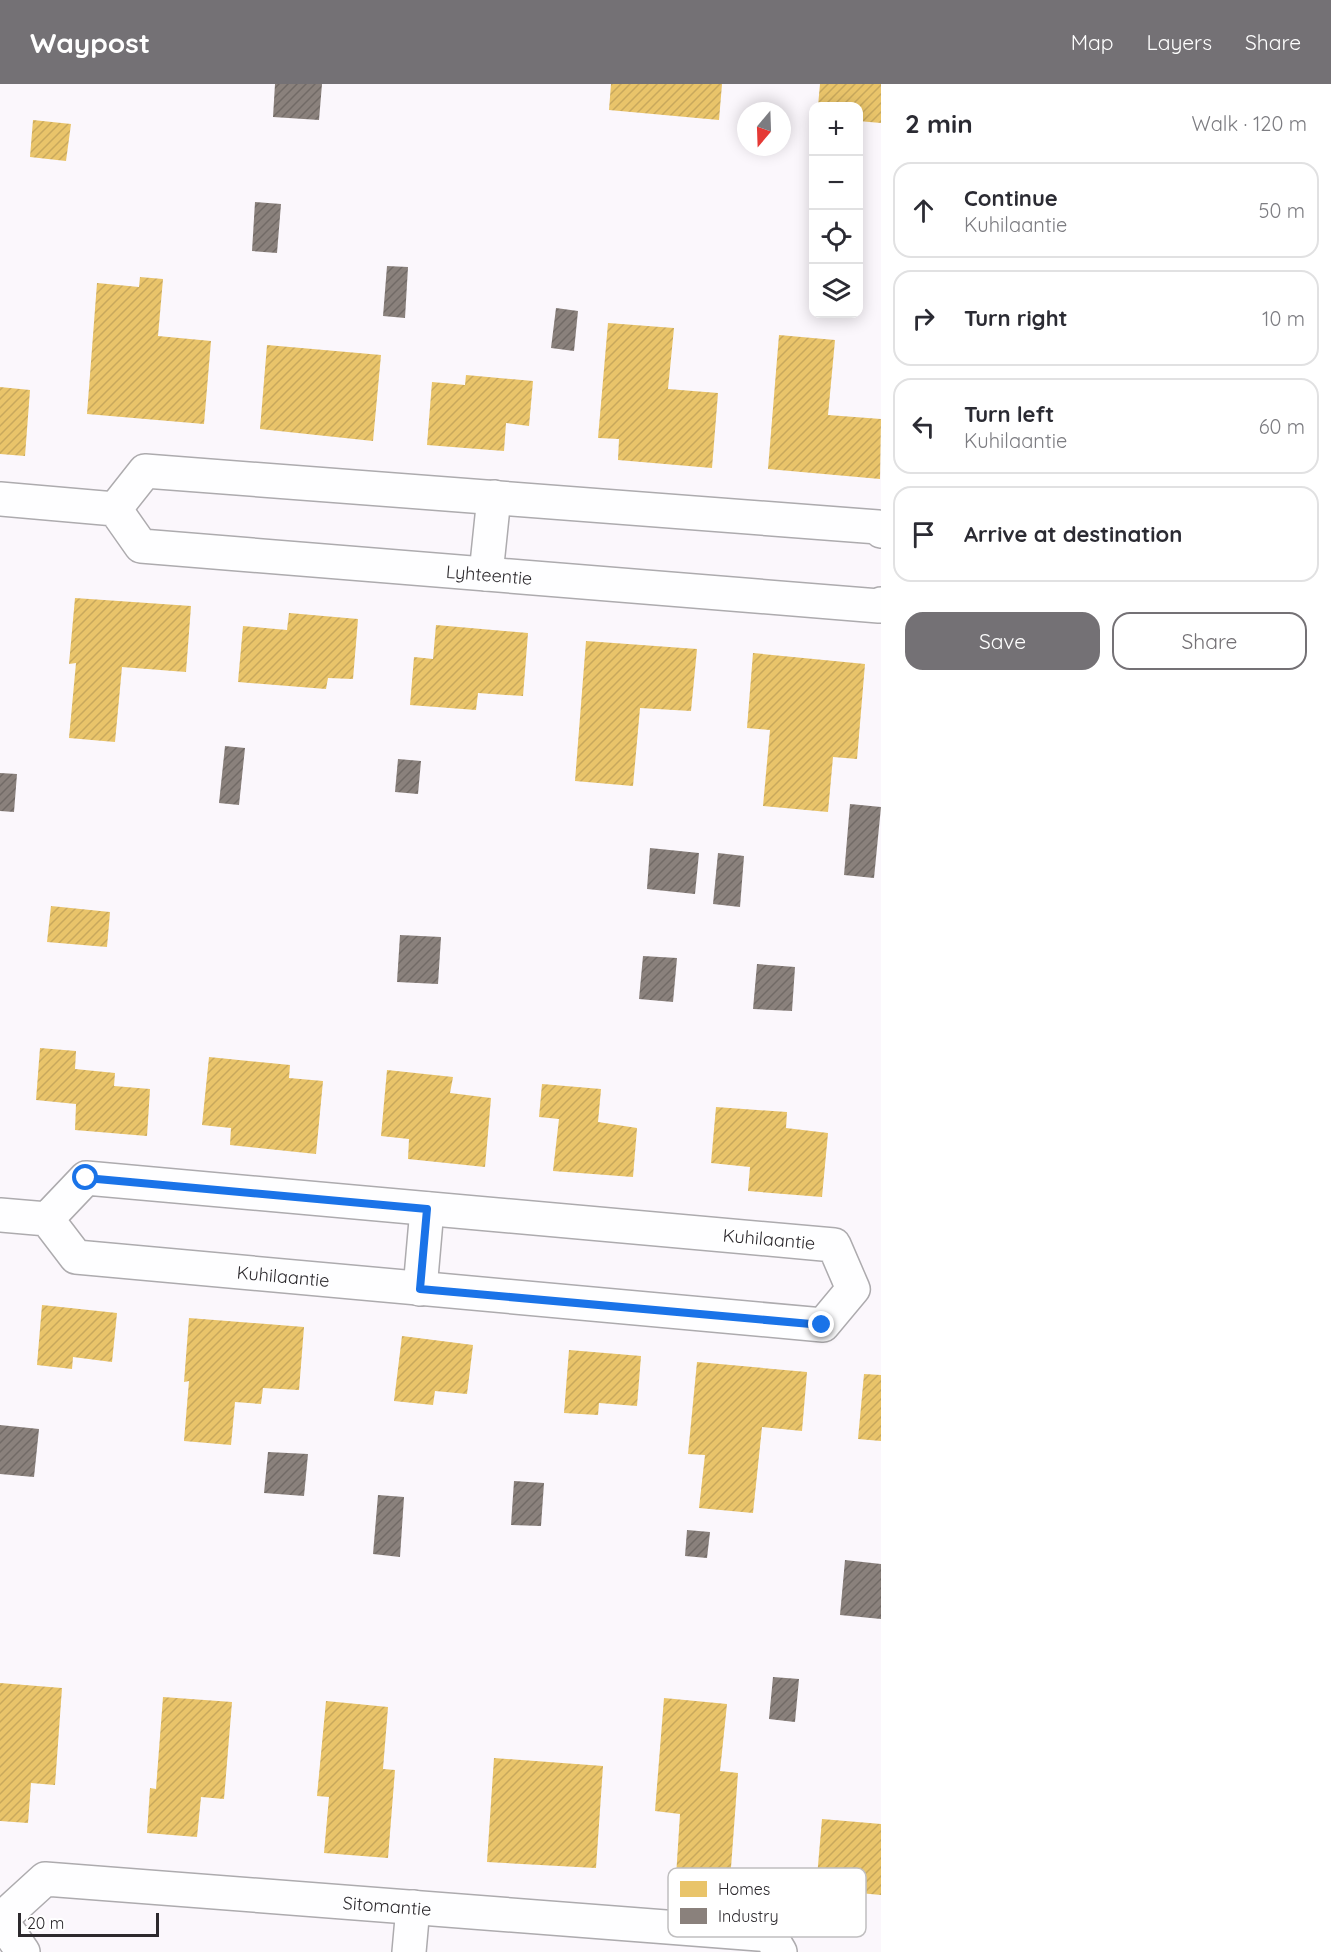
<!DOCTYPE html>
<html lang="en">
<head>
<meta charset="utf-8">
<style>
  body { margin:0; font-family:Quicksand,sans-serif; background:#f7f7f7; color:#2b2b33 }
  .controls { position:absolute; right:18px; top:18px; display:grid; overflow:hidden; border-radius:12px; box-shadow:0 3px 15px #0003 }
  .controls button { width:54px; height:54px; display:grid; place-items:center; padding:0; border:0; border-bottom:2px solid #e1e1e2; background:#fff; color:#2b2b33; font:30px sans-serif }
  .compass { position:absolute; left:737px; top:18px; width:54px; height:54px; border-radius:50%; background:#fff; box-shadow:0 3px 15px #0003; rotate:199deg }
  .scale { position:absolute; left:18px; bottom:15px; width:141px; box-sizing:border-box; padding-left:6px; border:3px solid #2c292d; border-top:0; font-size:16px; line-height:21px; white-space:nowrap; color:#2c292d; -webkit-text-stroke:4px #fff; paint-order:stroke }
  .stop { position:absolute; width:18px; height:18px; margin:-14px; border:4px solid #1a73e8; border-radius:50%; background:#fff }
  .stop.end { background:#1a73e8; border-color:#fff; box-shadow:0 2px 6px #0008 }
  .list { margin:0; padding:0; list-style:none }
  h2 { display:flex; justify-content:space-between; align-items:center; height:78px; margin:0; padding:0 24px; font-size:26px }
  h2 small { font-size:20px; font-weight:400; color:#7c7c81 }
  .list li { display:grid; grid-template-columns:39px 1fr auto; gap:18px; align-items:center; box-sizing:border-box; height:96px; margin:0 12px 12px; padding:0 12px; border:2px solid #e1e1e2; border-radius:18px }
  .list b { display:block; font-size:22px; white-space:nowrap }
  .list p { margin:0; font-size:20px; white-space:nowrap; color:#7c7c81 }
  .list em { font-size:20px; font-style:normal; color:#7c7c81 }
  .actions { display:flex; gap:12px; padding:18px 24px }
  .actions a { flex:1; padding:14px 0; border:2px solid #747175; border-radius:18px; text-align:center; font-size:21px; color:#747175 }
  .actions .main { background:#747175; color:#fff }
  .icon { flex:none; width:33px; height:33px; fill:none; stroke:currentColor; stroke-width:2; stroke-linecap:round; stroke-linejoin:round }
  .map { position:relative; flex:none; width:881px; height:1868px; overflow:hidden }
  header { display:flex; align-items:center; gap:36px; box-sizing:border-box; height:84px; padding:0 30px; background:#747175; color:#fff }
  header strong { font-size:28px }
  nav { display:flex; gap:33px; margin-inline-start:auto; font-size:21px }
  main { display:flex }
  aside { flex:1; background:#fff }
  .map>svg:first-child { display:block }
  .homes { fill:url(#homes-hatch) }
  .industry { fill:url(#industry-hatch) }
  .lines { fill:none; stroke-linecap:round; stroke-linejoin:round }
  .street-casing { stroke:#adabae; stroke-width:36 }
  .street { stroke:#fefeff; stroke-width:33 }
  .route { stroke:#1a73e8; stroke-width:8 }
  .labels { text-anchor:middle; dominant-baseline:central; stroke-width:6; stroke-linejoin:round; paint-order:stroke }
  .street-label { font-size:18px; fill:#2c292d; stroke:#fff }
  .key { fill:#fff; stroke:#c0bfc0; stroke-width:1.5 }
  .key-label { font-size:16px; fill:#2c292d }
</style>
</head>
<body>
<header>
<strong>Waypost</strong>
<nav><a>Map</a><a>Layers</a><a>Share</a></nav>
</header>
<main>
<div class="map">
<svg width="881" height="1868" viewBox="0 0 881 1868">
  <defs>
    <pattern id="homes-hatch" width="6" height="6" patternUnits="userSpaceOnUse" patternTransform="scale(1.5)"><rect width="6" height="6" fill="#e9c46a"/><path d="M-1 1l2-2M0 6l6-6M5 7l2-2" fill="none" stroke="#c8a85c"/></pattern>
    <pattern id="industry-hatch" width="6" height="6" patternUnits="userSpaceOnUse" patternTransform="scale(1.5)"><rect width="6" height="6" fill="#8a817c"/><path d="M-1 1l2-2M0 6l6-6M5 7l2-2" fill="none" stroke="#716a66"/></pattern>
  </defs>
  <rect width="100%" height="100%" fill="#fbf7fc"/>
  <path class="homes" d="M611 0H722L719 36 609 26Z
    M820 0H881V39L858 37V22H818Z
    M33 36 71 40 66 77 30 73Z
    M140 193 163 195 158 252 211 257 204 340 87 330 97 199 139 203Z
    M608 239 674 244 668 305 718 309 712 384 618 376 619 355 598 354Z
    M779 251 835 256 828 331 881 335 880 395 768 385Z
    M267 261 381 271 373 357 260 345Z
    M466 291 533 297 529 342 506 339 504 367 427 361 432 298 465 301Z
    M0 303 30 306 25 372 0 370Z
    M75 514 191 522 186 588 122 583 115 658 69 654 76 579 69 580Z
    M289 529 358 535 353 595 328 594 326 605 238 598 243 542 287 546Z
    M436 541 528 549 523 612 478 609 476 626 410 621 414 573 433 575Z
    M586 557 697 565 691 627 640 624 633 702 575 697Z
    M753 569 865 580 857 675 833 673 828 728 763 722 770 646 747 644Z
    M51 822 110 828 107 863 47 858Z
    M40 964 76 967 75 985 115 989 114 1002 150 1005 147 1052 75 1046 76 1020 36 1016Z
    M209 973 290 981 289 994 323 997 316 1070 230 1061 231 1044 202 1041Z
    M387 986 453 993 450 1009 491 1014 485 1083 408 1075 409 1055 381 1052Z
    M542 1000 601 1005 598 1038 637 1044 633 1093 553 1087 559 1035 539 1033Z
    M716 1023 787 1028 786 1044 828 1049 822 1113 748 1107 750 1083 711 1079Z
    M42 1221 117 1229 112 1278 73 1273 72 1285 37 1281Z
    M189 1234 304 1243 299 1306 263 1304 261 1320 235 1318 231 1361 184 1357 189 1297 184 1298Z
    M402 1252 473 1261 467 1310 435 1307 433 1321 394 1317Z
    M569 1266 641 1272 637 1322 599 1319 598 1331 564 1329Z
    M697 1278 807 1288 802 1347 762 1343 753 1429 699 1424 705 1371 688 1370Z
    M864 1290 881 1291V1357L858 1355Z
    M0 1599 62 1604 55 1701 31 1699 28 1739 0 1737Z
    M163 1613 232 1618 224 1715 201 1713 197 1753 147 1749 150 1704 156 1705Z
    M664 1614 727 1620 720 1687 738 1689 730 1797 676 1793 680 1730 655 1727Z
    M326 1617 388 1623 383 1685 395 1686 388 1774 324 1769 329 1713 317 1712Z
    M494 1674 603 1682 596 1784 487 1778Z
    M822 1735 881 1740V1811L816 1805Z"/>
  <path class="industry" d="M275 0H322L319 36 273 33Z
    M255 118 281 120 277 169 252 167Z
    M387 182 408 183 405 234 383 232Z
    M556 224 578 227 574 267 551 264Z
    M225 662 245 664 239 721 219 719Z
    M398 675 421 677 418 710 395 708Z
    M0 689 17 690 14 728 0 727Z
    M850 720 881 723 874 794 844 791Z
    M650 764 699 769 695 810 647 805Z
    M718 769 744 772 740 823 713 820Z
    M400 851 441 853 438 900 397 898Z
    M643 872 677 874 673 918 639 915Z
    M757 880 795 883 792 927 753 925Z
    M0 1341 39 1345 34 1393 0 1390Z
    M268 1368 308 1370 304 1412 264 1409Z
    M514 1397 544 1399 541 1442 511 1441Z
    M378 1411 404 1413 400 1473 373 1470Z
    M687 1446 710 1448 707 1474 685 1472Z
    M845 1476 881 1480V1535L840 1531Z
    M773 1593 799 1595 795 1638 769 1635Z"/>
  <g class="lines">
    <defs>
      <g id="street">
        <path id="s1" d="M0 415 115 425 141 462 879 522 881 520"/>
        <path d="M115 425 145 387 878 443 881 447"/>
        <path d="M486 490 494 413"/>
        <path id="s2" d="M0 1131 47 1135 76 1173 823 1241 853 1205 834 1161 86 1094 47 1135"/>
        <path d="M420 1205 427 1125"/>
        <path id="s3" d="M0 1836 45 1795 770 1851 780 1868"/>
        <path d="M1 1836 23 1868"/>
        <path d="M409 1868 413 1823"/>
      </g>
    </defs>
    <use href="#street" class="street-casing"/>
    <use href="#street" class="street"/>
  </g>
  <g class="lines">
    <path class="route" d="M86 1094 427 1125 420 1205 822 1241"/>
  </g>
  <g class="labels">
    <g class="street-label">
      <text stroke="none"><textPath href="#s1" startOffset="510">Lyhteentie</textPath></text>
      <text transform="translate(769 1155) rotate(5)">Kuhilaantie</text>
      <text stroke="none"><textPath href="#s2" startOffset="303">Kuhilaantie</textPath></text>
      <text stroke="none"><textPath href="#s3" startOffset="404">Sitomantie</textPath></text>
    </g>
  </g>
  <rect x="668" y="1784" width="198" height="69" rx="9" class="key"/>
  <rect x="680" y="1797" width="27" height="16" fill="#e9c46a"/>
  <rect x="680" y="1824" width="27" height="16" fill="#8a817c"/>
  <g class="key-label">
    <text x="718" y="1811">Homes</text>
    <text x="718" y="1838">Industry</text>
  </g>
</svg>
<div class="controls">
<button>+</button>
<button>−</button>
<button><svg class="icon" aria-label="locate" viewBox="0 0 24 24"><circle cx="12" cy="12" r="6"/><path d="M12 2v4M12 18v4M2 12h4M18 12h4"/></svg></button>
<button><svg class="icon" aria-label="layers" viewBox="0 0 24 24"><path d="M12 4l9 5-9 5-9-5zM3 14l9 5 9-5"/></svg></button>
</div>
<svg class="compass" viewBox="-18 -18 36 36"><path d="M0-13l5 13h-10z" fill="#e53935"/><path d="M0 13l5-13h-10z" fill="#7c7c81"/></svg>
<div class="scale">20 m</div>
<div class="stop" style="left:86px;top:1094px"></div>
<div class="stop end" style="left:822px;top:1241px"></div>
</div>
<aside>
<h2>2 min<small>Walk · 120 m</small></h2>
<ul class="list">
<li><svg class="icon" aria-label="ahead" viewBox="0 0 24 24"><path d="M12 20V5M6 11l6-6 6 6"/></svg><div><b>Continue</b><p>Kuhilaantie</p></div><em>50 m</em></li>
<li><svg class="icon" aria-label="right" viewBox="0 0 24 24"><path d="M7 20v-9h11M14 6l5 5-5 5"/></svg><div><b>Turn right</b></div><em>10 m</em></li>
<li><svg class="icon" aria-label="left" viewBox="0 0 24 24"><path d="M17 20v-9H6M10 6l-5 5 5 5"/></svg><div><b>Turn left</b><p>Kuhilaantie</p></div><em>60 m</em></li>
<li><svg class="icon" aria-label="arrive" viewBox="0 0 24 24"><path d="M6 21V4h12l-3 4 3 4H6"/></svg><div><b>Arrive at destination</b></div></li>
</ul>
<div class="actions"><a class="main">Save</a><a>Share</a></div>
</aside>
</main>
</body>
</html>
